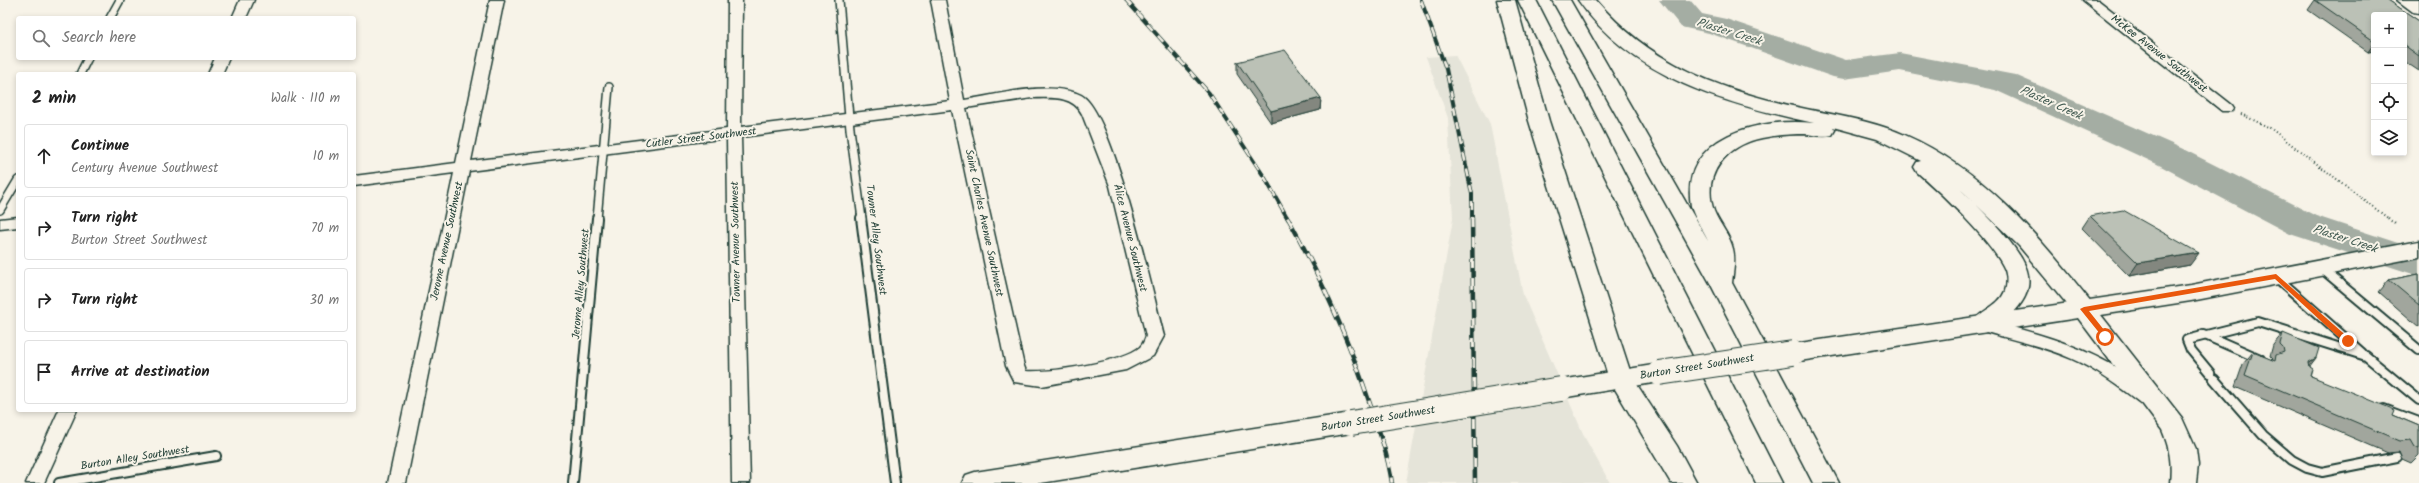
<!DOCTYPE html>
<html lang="en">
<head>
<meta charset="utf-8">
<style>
  body { margin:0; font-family:Kalam,sans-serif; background:#f6f6f6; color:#222 }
  .controls { position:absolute; right:12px; top:12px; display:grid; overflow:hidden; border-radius:4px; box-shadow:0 2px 6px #0003 }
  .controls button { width:36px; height:36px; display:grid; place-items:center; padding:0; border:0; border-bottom:1px solid #e0e0e0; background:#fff; color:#222; font:20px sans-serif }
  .stop { position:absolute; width:12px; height:12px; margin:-9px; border:3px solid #ea580c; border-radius:50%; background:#fff }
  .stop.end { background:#ea580c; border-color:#fff; box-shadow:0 1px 4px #0008 }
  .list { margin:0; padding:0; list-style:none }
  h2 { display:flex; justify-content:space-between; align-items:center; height:52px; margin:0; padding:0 16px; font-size:17px }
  h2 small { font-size:13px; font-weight:400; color:#767676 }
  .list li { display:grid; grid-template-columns:26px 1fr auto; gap:12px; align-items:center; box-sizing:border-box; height:64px; margin:0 8px 8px; padding:0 8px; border:1px solid #e0e0e0; border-radius:4px }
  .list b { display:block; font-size:15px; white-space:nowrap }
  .list p { margin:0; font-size:13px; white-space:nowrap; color:#767676 }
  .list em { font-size:13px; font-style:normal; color:#767676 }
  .icon { flex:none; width:22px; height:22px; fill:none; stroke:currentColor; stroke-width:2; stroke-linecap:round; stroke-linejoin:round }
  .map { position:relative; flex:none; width:2419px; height:483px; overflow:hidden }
  .search { position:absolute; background:#fff; box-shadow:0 2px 6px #0003; left:16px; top:16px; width:340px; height:44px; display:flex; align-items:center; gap:10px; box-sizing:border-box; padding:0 14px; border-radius:4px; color:#767676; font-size:15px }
  .panel { position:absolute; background:#fff; box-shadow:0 2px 6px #0003; left:16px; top:72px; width:340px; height:340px; border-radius:4px }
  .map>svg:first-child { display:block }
  .built { fill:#e5e4d9 }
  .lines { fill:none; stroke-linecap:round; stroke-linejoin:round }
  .river { fill:#a4ada3; fill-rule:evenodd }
  .service-far1-casing { stroke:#1f3d34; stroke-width:10 }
  .service-casing { stroke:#1f3d34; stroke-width:12 }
  .minor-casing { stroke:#1f3d34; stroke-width:3 }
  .secondary-casing { stroke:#1f3d34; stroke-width:3 }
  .motorway-casing { stroke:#1f3d34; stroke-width:3 }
  .path-far1 { stroke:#1f3d34; stroke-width:2; stroke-dasharray:1 2.5; stroke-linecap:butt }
  .path { stroke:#1f3d34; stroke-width:2.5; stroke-dasharray:1 3; stroke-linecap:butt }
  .service-far1 { stroke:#f7f3e8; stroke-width:7 }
  .service { stroke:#f7f3e8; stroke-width:8 }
  .minor { fill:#f7f3e8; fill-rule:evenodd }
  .secondary { fill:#f7f3e8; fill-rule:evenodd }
  .motorway { fill:#f7f3e8; fill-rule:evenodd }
  .rail-far1-casing { stroke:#1f3d34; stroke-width:4 }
  .rail-casing { stroke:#1f3d34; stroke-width:4.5 }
  .rail-far1 { stroke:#f7f3e8; stroke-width:2.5; stroke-dasharray:8; stroke-linecap:butt }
  .rail { stroke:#f7f3e8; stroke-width:3; stroke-dasharray:10; stroke-linecap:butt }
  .secondary-bridge-casing { stroke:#1f3d34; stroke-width:26; stroke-linecap:butt }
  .secondary-bridge { stroke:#f7f3e8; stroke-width:24 }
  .wall { fill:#a1a69d; stroke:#1f3d34 }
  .shaded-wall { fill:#83877f; stroke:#1f3d34 }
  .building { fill:#bbc1b6; stroke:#1f3d34 }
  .route { fill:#ea580c }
  .labels { text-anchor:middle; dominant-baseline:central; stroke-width:4; stroke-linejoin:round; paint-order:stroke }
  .street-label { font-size:11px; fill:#1f3d34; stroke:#f7f3e8 }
  .water-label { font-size:12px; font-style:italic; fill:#405950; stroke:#f7f3e8 }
</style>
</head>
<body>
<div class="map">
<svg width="2419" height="483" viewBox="0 0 2419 483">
  <rect width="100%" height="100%" fill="#f7f3e8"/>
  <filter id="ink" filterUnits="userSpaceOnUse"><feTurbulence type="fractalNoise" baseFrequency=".025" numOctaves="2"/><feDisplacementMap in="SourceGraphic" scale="8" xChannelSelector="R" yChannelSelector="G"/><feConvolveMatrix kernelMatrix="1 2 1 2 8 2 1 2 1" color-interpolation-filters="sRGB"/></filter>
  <g filter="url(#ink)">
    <path class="built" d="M1455 55 1490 124 1523 295 1585 438 1610 483H1406L1453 219 1448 118 1426 57Z"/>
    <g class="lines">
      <path class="river" d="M1659 0H1690L1702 14 1726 19 1846 60 1900 53 2015 75 2181 148 2316 216 2419 250V276L2290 234 2157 164 1995 90 1900 71 1844 79 1833 77 1709 33 1681 27Z"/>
      <defs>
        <path id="service-far1" d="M839 0 850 129 862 219
          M110 18 120 0
          M80 74 88 58
          M0 210 18 180
          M597 219 609 87"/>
        <path id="service" d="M861 218 895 483
          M2321 268 2419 350
          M2276 277 2362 353
          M2203 334 2260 359
          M2210 373 2191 350 2187 340 2258 322 2366 356 2419 400
          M2214 379 2263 435 2292 460 2307 468 2322 472 2397 457
          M2384 409 2419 422
          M59 483 216 456
          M573 483 597 218"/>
        <path id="minor" d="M240 0H254L246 18H232Z
          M490 0H504L471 161 727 129 728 0H742L741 127 950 101 931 0H945L964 100C997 95 1049 80 1081 95 1113 111 1153 295 1164 336L1153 356 1126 370 1042 386 1014 382 1006 366 952 110 741 137 750 483H732L727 138 469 171 406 483H388L454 173 354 186V176L456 163ZM1032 98C1051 98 1072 95 1082 114L1110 186 1146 336C1145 339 1143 344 1140 347 1123 362 1049 373 1026 371L1024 366 966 108Z
          M2083 0H2098L2232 105 2234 108 2232 111H2222Z
          M215 58H229L222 74H208Z
          M18 217V227L0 229V219Z
          M1982 319C2036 333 2088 346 2134 379 2141 384 2150 389 2154 397L2151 402 2145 404 2139 402C2118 386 2097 370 2072 359 2041 345 2008 339 1976 329L1973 325 1976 321Z
          M59 410H77L44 483H26Z"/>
        <path id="secondary" d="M2397 0H2419V13L2413 12Z
          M2419 241V257L2191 301 2101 315 2182 418 2196 449 2198 465 2196 483H2170C2172 463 2170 449 2162 430L2078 318 1793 362 1785 359 1781 353 1785 347 1793 344 2191 285Z
          M1659 364 1668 366 1671 373 1668 380 1659 382 1561 398 1552 396 1549 389 1552 382 1561 380Z
          M1351 413 1360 416 1364 423 1360 430 1351 433 1041 483H962L966 475 975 472Z"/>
        <path id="motorway" d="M1497 0H1515L1549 121 1632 377 1677 446 1697 483H1671L1609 379 1529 121Z
          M1518 0H1536L1782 483H1756Z
          M1552 0H1570L1708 241C1703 230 1694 218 1691 206 1679 135 1761 117 1814 123 1726 104 1632 78 1578 0H1596C1650 64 1718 89 1797 107 1834 115 1871 120 1905 135 1984 169 2040 238 2092 303L2096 309 2092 315 2084 317 2076 315 2019 246 1960 189C1978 206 2025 251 2028 275 2031 292 2021 307 2008 317 1998 327 1988 336 1974 331L1970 325C1978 311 1999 307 2005 291 2007 285 2007 276 2005 270 1993 242 1940 192 1917 172L1914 167 1917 162 1921 161 1877 139 1833 127 1835 130 1832 135C1823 137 1814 135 1805 134 1791 134 1776 135 1762 138 1727 145 1701 174 1714 211 1719 224 1730 235 1733 249 1736 260 1733 272 1732 283L1839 483H1813L1710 283Z"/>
      </defs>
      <use href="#service-far1" class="service-far1-casing"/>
      <use href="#service" class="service-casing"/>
      <use href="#minor" class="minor-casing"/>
      <use href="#secondary" class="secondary-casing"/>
      <use href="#motorway" class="motorway-casing"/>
      <path class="path-far1" d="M2241 114 2270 128 2389 219"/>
      <path class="path" d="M2388 218 2395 224"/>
      <use href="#service-far1" class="service-far1"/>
      <use href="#service" class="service"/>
      <use href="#minor" class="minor"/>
      <use href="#secondary" class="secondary"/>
      <use href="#motorway" class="motorway"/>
      <defs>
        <path id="rail-far1" d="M1126 0 1209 93 1265 178 1288 219
          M1421 0 1446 69 1472 194V219"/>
        <path id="rail" d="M1288 218C1321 278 1349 340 1370 404 1379 430 1388 456 1392 483
          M1472 218 1475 483"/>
      </defs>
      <use href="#rail-far1" class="rail-far1-casing"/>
      <use href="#rail" class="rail-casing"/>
      <use href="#rail-far1" class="rail-far1"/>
      <use href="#rail" class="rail"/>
      <defs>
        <path id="secondary-bridge" d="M1659 373 1793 353
          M1351 423 1561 389"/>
      </defs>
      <use href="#secondary-bridge" class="secondary-bridge-casing"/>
      <use href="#secondary-bridge" class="secondary-bridge"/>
    </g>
    <path class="wall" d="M2315 0H2388L2419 21V71L2404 61V15H2374V51L2368 52 2308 10Z
      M1237 62 1321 98 1320 110 1271 123 1237 74Z
      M2090 216 2190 265 2129 276 2082 228Z
      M2419 274V327L2379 292 2389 280Z
      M2283 333 2310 366 2311 376 2393 415 2419 426V455L2411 463 2402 459 2399 452 2388 453 2235 387 2243 364 2253 352 2272 360 2273 359 2270 356 2273 345Z"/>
    <path class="shaded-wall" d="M2374 43V51L2368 52Z
      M1321 98 1320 110 1271 123V111Z
      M2199 253 2190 265 2129 276 2138 263Z
      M2316 358 2306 371 2309 362Z"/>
    <path class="building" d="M2315 0H2388L2419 21V56L2404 45V15H2374V41Z
      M1285 50 1321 98 1271 111 1237 62Z
      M2123 210 2199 253 2138 263 2090 216Z
      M2419 274V305L2389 280Z
      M2283 333 2319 348 2316 358 2309 362 2310 367 2313 369 2311 376 2395 410 2393 415 2419 426V449L2415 447 2411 440 2400 441 2245 375 2253 352 2275 361 2276 355 2284 352 2283 347 2280 344Z"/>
  </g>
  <path class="route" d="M2276 274 2350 339V343H2345L2275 279 2089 311 2108 335V339L2105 340 2080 309 2084 307Z"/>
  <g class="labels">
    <g class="street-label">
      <text transform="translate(2159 54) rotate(38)">McKee Avenue Southwest</text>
      <text transform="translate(701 138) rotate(-7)">Cutler Street Southwest</text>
      <text transform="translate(984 223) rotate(78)">Saint Charles Avenue Southwest</text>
      <text transform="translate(1130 238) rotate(76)">Alice Avenue Southwest</text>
      <text transform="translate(876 240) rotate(83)">Towner Alley Southwest</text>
      <text transform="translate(447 241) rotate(-78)">Jerome Avenue Southwest</text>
      <text transform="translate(736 242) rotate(-91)">Towner Avenue Southwest</text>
      <text transform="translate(581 284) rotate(-85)">Jerome Alley Southwest</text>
      <text transform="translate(1697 367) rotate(-9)">Burton Street Southwest</text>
      <text transform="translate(1378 419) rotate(-9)">Burton Street Southwest</text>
      <text transform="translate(135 458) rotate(-9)">Burton Alley Southwest</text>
    </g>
    <g class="water-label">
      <text transform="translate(1729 32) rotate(17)">Plaster Creek</text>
      <text transform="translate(2051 103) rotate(24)">Plaster Creek</text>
      <text transform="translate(2345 239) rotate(18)">Plaster Creek</text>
    </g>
  </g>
</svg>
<div class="controls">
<button>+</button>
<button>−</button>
<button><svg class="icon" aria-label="locate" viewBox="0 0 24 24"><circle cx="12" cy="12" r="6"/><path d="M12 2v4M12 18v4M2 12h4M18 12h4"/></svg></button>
<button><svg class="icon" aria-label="layers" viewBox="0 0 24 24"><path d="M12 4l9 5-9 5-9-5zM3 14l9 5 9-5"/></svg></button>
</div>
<div class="stop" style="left:2105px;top:337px"></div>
<div class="stop end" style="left:2348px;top:341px"></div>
<div class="search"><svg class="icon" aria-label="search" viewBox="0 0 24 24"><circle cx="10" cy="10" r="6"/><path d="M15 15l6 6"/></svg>Search here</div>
<section class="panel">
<h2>2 min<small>Walk · 110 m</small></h2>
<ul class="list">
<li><svg class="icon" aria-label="ahead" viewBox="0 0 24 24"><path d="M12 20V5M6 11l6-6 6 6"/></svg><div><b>Continue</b><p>Century Avenue Southwest</p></div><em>10 m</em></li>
<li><svg class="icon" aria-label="right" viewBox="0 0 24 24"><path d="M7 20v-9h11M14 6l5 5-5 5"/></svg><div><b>Turn right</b><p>Burton Street Southwest</p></div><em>70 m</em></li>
<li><svg class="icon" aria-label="right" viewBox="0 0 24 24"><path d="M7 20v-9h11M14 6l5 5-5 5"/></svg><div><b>Turn right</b></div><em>30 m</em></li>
<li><svg class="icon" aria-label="arrive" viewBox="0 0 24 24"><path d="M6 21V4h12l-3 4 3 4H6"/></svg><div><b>Arrive at destination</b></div></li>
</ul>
</section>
</div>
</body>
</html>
